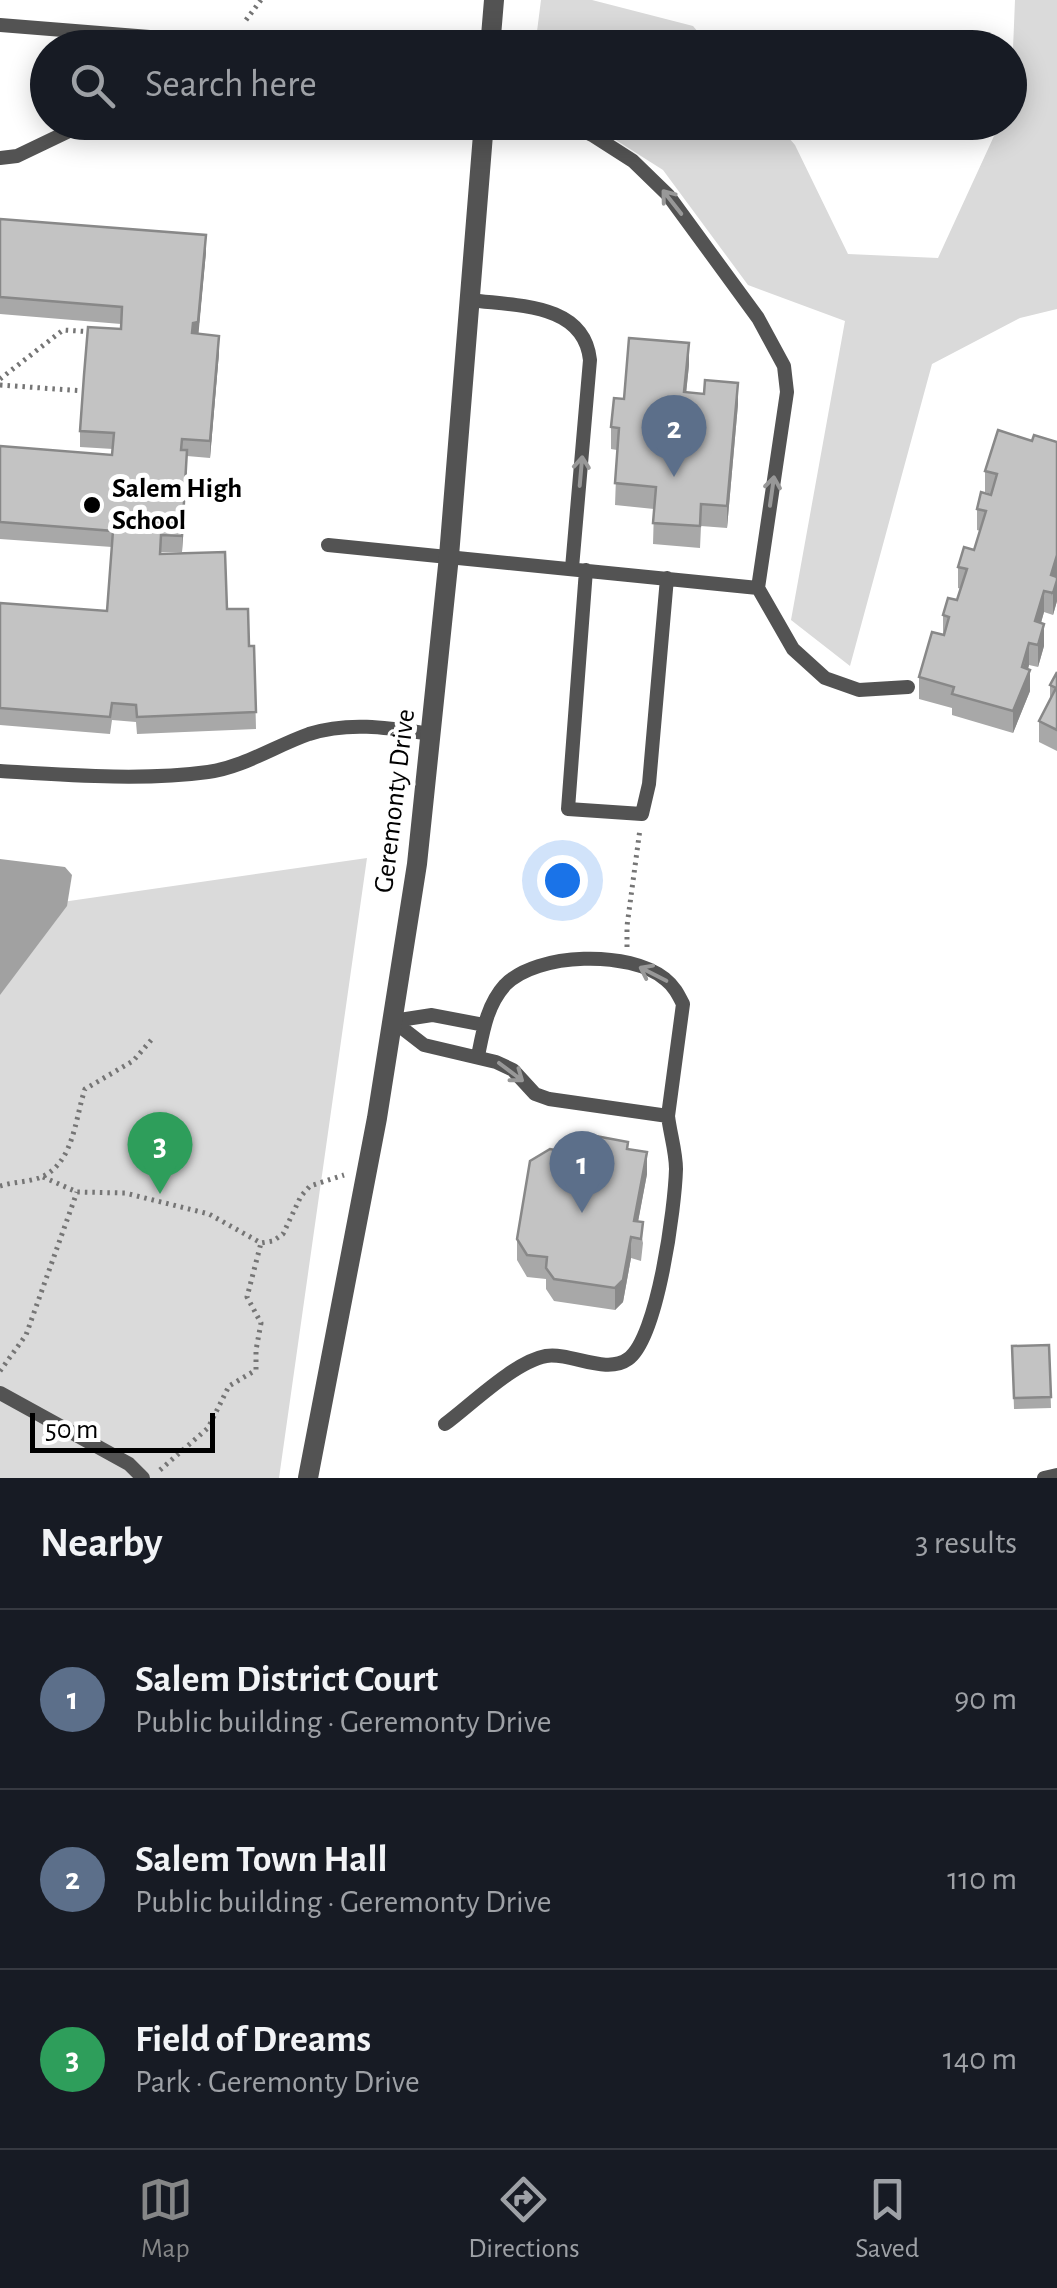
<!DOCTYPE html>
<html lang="en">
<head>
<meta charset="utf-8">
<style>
  body { margin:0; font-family:"Alegreya Sans",sans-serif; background:#242831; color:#f1f3f6 }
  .scale { position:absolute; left:30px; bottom:25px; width:185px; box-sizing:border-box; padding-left:10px; border:5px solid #000; border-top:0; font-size:28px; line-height:35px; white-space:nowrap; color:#000; -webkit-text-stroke:8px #fff; paint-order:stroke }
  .you { position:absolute; left:562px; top:880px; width:35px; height:35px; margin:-25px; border:8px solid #fff; border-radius:50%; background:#1a73e8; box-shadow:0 0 0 15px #1a73e833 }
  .badge { display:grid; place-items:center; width:65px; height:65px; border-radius:50%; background:#858687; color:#fff; font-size:32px; font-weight:700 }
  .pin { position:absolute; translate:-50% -82px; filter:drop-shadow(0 2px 5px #0008) }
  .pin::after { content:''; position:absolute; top:52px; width:35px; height:30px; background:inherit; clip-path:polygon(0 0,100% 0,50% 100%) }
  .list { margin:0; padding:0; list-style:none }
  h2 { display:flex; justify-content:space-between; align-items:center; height:130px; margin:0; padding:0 40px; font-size:42px }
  h2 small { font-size:32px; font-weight:400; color:#9ea1a6 }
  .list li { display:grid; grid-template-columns:65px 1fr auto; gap:30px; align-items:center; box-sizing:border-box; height:180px; padding:0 40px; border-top:2px solid #363941 }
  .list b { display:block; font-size:38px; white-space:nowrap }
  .list p { margin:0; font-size:32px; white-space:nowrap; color:#9ea1a6 }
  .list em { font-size:32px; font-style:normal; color:#9ea1a6 }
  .icon { flex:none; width:55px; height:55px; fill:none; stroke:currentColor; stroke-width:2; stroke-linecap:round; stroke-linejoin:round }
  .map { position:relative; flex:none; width:1057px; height:1478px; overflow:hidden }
  .search { position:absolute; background:#171b24; box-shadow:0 5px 25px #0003; left:30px; right:30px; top:30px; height:110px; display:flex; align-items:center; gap:25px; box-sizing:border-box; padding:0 35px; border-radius:55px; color:#9ea1a6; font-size:38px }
  .sheet { height:670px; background:#171b24 }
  nav { display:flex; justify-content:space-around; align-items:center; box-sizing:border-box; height:140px; border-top:2px solid #363941; background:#171b24; font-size:28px; color:#9ea1a6 }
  nav a { display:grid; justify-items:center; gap:5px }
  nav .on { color:#858687 }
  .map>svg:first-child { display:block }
  .green { fill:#dadada }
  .water { fill:#a1a1a1 }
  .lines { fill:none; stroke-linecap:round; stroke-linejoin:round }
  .path { stroke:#757575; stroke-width:5; stroke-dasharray:2.5 5; stroke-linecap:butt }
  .service { stroke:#535353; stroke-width:14 }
  .tertiary { stroke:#535353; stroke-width:20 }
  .wall { fill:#a8a8a8 }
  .shaded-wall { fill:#888 }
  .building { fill:#c3c3c3; stroke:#888; stroke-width:2.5 }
  .oneway { stroke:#989898 }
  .poi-dot { fill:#000; stroke:#fff; stroke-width:4 }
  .labels { text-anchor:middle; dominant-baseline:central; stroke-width:10; stroke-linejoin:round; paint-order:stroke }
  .poi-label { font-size:28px; font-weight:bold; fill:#000; stroke:#fff; text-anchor:start }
  .street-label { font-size:28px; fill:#000; stroke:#fff }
</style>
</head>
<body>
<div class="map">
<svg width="1057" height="1478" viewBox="0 0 1057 1478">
  <rect width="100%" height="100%" fill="#fff"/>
  <path class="green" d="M541 0H592L693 26 711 47H535Z
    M1015 0H1057V309L1020 318 932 364 850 666 791 620 845 321 748 285 663 170 589 123H776L795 145 848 254 938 258 1000 123 1010 122Z
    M367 858 279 1478H0V911Z"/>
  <path class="water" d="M0 859 65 867 72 875 67 906 0 995Z"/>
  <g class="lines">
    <path class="path" d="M246 20 261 0
      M0 379 63 330 94 332
      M0 385 84 391
      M627 947V926L640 829
      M43 1177 77 1192 125 1193 209 1214 261 1243 273 1241 283 1234 301 1196 310 1186 344 1175
      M0 1186C13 1182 27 1182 39 1178 74 1165 75 1118 85 1089L133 1061 153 1038
      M0 1371 26 1335 77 1192
      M160 1470 208 1428 229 1386 256 1370V1350L261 1323 247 1297 261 1243"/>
    <path class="service" d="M0 25 287 48
      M565 122 594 136 633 161 668 195 758 318 784 366 787 392 758 588 793 649 825 678 859 690 908 687
      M0 158 17 156 88 122
      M470 300C514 306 584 302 590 360L572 568
      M328 545 758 588
      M586 570 568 809 642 814 649 784 667 578
      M0 771C66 775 143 781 208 772 244 767 275 746 309 734 349 721 390 728 431 734
      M393 1021 424 1045 496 1062 513 1070 535 1094 549 1099 668 1116 683 1004C678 994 674 986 665 979 630 950 537 952 505 985 487 1005 483 1031 478 1056
      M393 1021 432 1015 484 1025
      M0 1393 129 1464 143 1478
      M445 1424C472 1404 514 1362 546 1356 571 1352 606 1375 628 1359 658 1338 675 1206 676 1169 676 1152 670 1133 668 1116
      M1044 1478 1057 1475"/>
    <path class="tertiary" d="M490 48 494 0
      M308 1478 377 1118 417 864 449 556 484 122"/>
  </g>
  <path class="wall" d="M0 219 206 252 198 334 219 353 210 458 187 456 182 552H161V554L227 609 249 646H254L256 729 137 734 136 722 112 720 110 734 0 725V603L107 611 112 547 0 539V446L112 455 113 449 80 447V431L121 329V324L0 314Z
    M689 365 686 392 738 404 727 528 701 526 700 548 653 544 654 509 615 505 617 450 611 449V427L624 399Z
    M1032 441 1057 442V601L1053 615 1044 612 1041 623 1044 646 1038 667 1029 665 1028 669 1030 691 1013 733 952 715V708L919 699V677L943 635V615L957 600 961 589 958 588V567L974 550 980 531 977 530V509L991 494 985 492V471Z
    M1057 672V751L1039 742V721L1050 699V685Z
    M628 1149 647 1174 638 1221 643 1243 641 1261 631 1258 623 1302 615 1310 554 1301 546 1289V1279L527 1277 517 1260V1239L566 1152Z
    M1049 1345 1051 1408 1014 1409 1012 1346Z"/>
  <path class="shaded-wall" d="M206 235V252L198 339 192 350 193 323Z
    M219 336V353L210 458V441Z
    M689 343V365L684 414V392Z
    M738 383V404L727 528V506Z
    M187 450V467L182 552V536Z
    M1057 555V577L1051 596V575Z
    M1057 580V601L1053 615V593Z
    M1044 591V612L1035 643V621Z
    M1044 624V646L1038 667V645Z
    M1029 643V665L1023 687 1030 670V691L1013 733V711Z
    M647 1152V1174L635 1238 634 1221Z
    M631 1237V1258L623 1302 615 1310V1288Z"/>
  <path class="building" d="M0 219 206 235 198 322 193 323 192 333 219 336 210 441 182 439 181 450H187L182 536 161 535 160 554 225 552 227 609H248L249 646H254L256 712 137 717 136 705 112 703 110 717 0 708V603L107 611 113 531 0 522V446L112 455 114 433 80 431 84 375 88 327 121 329 122 307 0 297Z
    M629 338 689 343 684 392 704 394 705 380 738 383 727 506 701 504 700 526 653 523 656 487 615 483 619 428 611 427 614 398 624 399Z
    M998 430 1032 441 1034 435 1057 442V555L1051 575 1057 577V580L1053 593 1044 591 1035 621 1044 624 1038 645 1029 643 1022 667 1030 670 1013 711 952 694 954 687 919 677 932 632 944 635 949 617 943 615 948 598 957 600 967 569 958 567 964 547 974 550 986 511 977 509 981 492 991 495 997 474 985 471Z
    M1057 672V730L1039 721 1056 688 1050 685Z
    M585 1134 628 1142 627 1149 647 1152 634 1221 643 1222 641 1239 631 1237 623 1280 615 1288 554 1279 546 1268 547 1257 527 1255 517 1239 530 1161 550 1149 566 1152 569 1141Z
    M1049 1345 1051 1397 1014 1398 1012 1346Z"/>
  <defs><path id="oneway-shaft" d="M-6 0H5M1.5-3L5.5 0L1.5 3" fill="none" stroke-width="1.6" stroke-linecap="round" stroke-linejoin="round" transform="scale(2.5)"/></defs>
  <g class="oneway">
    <use href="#oneway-shaft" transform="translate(672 202) rotate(-128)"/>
    <use href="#oneway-shaft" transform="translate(581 471) rotate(-85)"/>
    <use href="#oneway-shaft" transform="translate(772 491) rotate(-82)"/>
    <use href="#oneway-shaft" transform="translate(653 974) rotate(-153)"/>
    <use href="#oneway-shaft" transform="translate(511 1072) rotate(37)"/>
  </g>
  <circle class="poi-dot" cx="92" cy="505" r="10"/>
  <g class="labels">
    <g class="poi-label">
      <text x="112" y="489">Salem High<tspan x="112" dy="32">School</tspan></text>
    </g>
    <g class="street-label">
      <text transform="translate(395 801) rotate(-83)">Geremonty Drive</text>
    </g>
  </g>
</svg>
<div class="scale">50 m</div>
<div class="you"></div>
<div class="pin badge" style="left:582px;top:1213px;background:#5c6f8a">1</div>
<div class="pin badge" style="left:674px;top:477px;background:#5c6f8a">2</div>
<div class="pin badge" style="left:160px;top:1194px;background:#2e9e5b">3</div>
<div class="search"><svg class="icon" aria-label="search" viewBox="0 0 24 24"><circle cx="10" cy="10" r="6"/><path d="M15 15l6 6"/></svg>Search here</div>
</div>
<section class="sheet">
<h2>Nearby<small>3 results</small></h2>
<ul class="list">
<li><span class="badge" style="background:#5c6f8a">1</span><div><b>Salem District Court</b><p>Public building · Geremonty Drive</p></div><em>90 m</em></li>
<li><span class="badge" style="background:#5c6f8a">2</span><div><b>Salem Town Hall</b><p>Public building · Geremonty Drive</p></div><em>110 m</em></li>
<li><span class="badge" style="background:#2e9e5b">3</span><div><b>Field of Dreams</b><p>Park · Geremonty Drive</p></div><em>140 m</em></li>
</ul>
</section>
<nav>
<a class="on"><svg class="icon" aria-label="map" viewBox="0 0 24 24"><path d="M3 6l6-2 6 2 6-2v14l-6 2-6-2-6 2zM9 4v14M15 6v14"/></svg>Map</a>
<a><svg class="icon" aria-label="directions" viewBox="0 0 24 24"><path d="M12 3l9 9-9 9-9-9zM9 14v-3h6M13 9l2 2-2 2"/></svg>Directions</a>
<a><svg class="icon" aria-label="saved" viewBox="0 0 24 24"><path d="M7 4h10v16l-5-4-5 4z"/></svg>Saved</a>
</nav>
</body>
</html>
